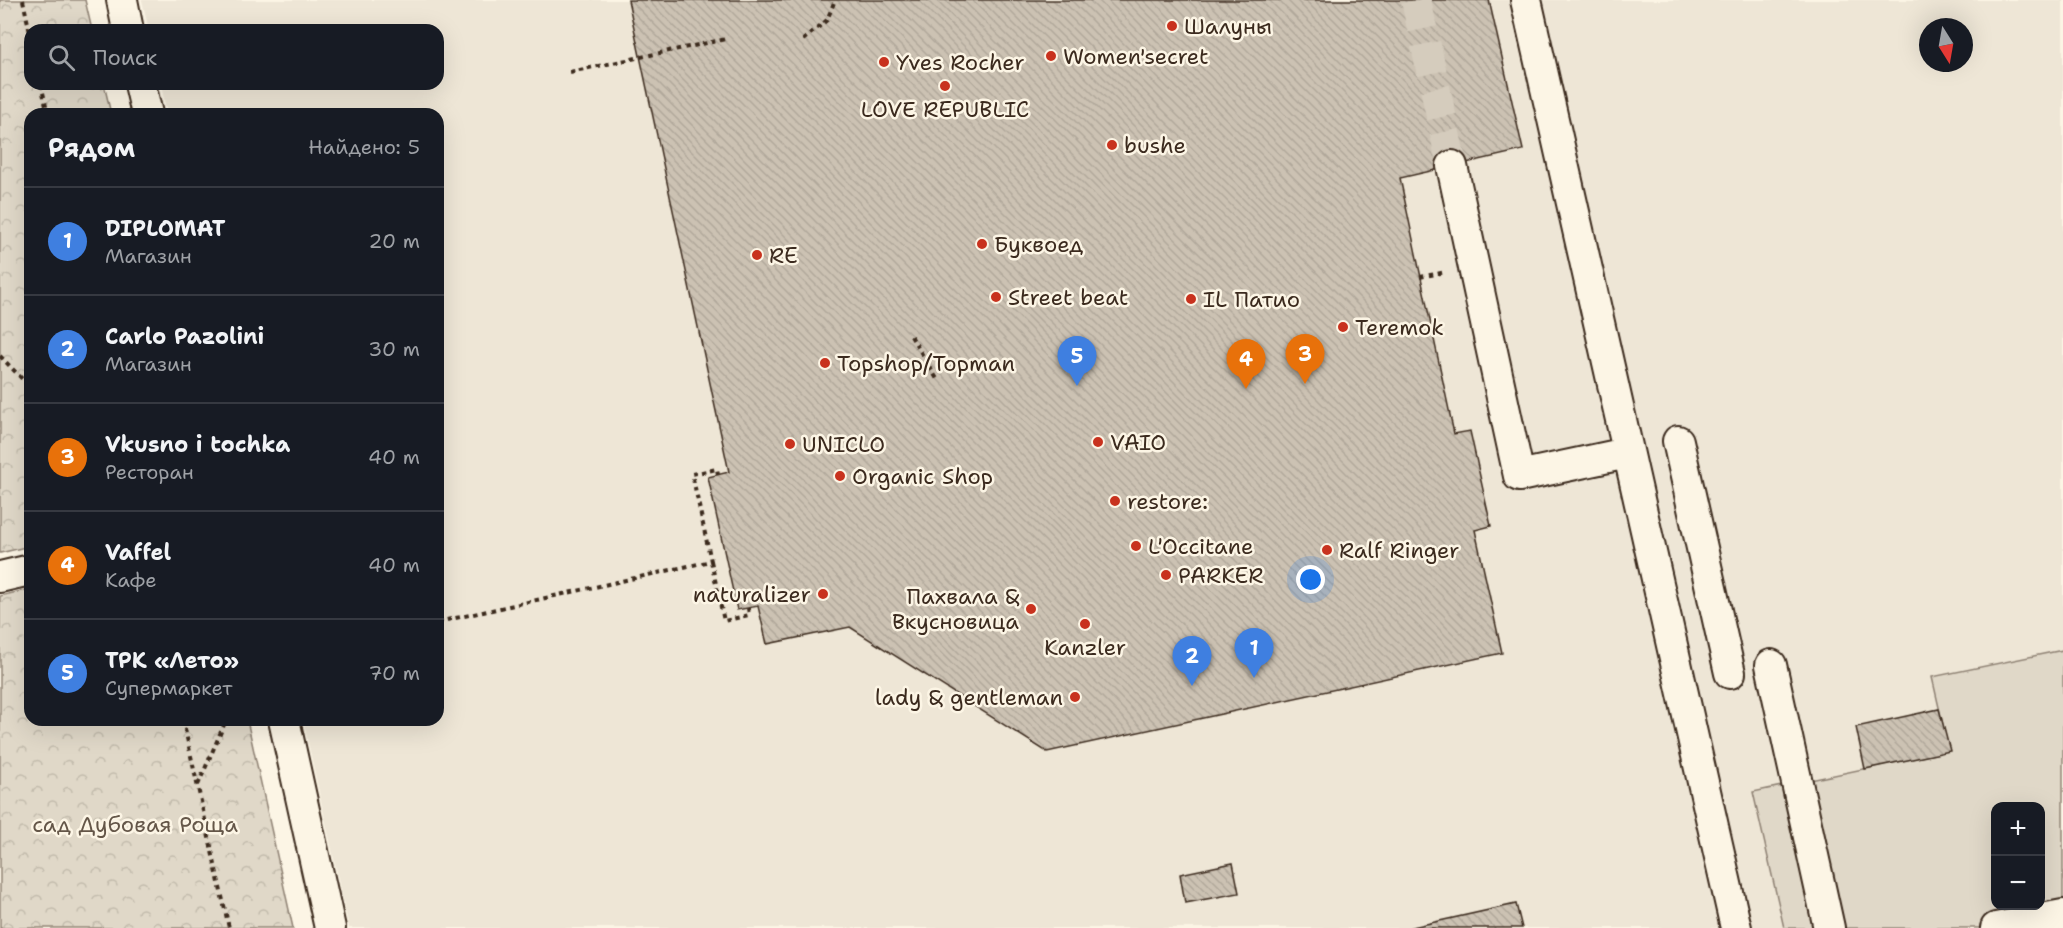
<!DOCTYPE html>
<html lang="ru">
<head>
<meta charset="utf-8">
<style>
  body { margin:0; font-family:"Shantell Sans",sans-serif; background:#242831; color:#f1f3f6 }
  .controls { position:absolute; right:18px; bottom:18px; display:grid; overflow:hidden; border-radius:12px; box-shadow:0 6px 24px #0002 }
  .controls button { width:54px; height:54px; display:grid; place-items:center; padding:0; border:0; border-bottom:2px solid #363941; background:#171b24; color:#f1f3f6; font:30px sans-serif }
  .compass { position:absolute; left:1919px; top:18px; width:54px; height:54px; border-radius:50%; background:#171b24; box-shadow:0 6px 24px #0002; rotate:169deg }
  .you { position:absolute; left:1311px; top:580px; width:21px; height:21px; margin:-15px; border:4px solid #fff; border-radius:50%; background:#1a73e8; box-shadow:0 0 0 9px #1a73e833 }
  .badge { display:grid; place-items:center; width:39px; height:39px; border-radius:50%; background:#1a73e8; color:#fff; font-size:20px; font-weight:700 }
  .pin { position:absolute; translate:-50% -50px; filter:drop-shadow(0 2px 3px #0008) }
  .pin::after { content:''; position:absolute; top:32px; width:21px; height:18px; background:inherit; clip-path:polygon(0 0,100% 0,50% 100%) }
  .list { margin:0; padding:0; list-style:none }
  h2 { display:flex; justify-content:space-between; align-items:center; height:78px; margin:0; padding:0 24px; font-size:26px }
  h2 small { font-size:20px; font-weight:400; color:#9ea1a6 }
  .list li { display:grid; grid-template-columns:39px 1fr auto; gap:18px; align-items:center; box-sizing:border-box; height:108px; padding:0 24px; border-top:2px solid #363941 }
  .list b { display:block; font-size:22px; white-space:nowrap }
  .list p { margin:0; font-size:20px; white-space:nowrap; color:#9ea1a6 }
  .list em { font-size:20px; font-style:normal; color:#9ea1a6 }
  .icon { flex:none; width:33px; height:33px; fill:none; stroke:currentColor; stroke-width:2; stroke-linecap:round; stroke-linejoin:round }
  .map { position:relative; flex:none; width:2063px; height:928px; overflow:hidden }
  .search { position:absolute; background:#171b24; box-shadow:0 6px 24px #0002; left:24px; top:24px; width:420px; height:66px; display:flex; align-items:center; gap:15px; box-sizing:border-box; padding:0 21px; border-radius:18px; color:#9ea1a6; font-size:22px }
  .panel { position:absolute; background:#171b24; box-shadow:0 6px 24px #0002; left:24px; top:108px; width:420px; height:618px; border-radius:18px }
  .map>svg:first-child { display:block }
  .built { fill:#eee6d6; fill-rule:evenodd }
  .park { fill:url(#park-crowns); stroke:#8e8173; stroke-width:1.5 }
  .pitch { fill:#e0d8c8; stroke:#8e8173; stroke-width:1.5; fill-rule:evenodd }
  .building { fill:url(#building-back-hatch); stroke:#3b2a1e; stroke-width:1.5 }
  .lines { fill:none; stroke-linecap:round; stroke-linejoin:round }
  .minor-tunnel { stroke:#d5ccbd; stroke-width:30; stroke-dasharray:30 15; stroke-linecap:butt }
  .minor-casing { stroke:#3b2a1e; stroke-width:34 }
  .path { stroke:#3b2a1e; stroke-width:4; stroke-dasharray:4.5 4.5; stroke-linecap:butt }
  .minor { stroke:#fcf5e5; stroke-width:30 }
  .poi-dot { fill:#c8321e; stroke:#fcf5e5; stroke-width:2 }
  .labels { text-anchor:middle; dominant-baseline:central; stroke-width:5; stroke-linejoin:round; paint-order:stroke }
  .poi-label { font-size:22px; fill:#3b2a1e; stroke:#fcf5e5; text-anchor:start }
  .park-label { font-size:22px; fill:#645648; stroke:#fcf5e5 }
</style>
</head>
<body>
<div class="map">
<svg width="2063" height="928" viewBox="0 0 2063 928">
  <defs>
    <pattern id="park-crowns" width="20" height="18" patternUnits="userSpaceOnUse" patternTransform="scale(1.5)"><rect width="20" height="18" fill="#e0d8c8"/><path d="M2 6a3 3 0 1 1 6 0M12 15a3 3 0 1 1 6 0" fill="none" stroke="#c1baab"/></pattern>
    <pattern id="building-back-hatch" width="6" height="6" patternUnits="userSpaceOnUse" patternTransform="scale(1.5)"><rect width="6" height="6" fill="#ccc2b3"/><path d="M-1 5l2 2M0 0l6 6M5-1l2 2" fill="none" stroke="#b0a79a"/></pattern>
  </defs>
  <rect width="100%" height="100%" fill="#fcf5e5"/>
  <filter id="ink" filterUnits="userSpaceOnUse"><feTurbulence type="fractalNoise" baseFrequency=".0167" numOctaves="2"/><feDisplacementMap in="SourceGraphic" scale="12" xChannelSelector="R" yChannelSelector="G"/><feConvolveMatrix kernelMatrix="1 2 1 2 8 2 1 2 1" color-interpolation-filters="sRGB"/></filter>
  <g filter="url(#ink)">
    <path class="built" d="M142 0H2063V928H349L303 720H438V114H167L161 84H438V30H149ZM1928 27H1964V63H1928ZM1996 806H2040V906H1996Z"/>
    <path class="park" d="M0 0H85L92 30H30V84H104L111 114H30V546L0 553Z
      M30 589V720H247L293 928H0V596Z"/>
    <path class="pitch" d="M2063 650V928H1784L1753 792 1949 751 1932 677ZM1996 806H2040V906H1996Z"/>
    <path class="building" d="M628 0H1489L1523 150 1400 178 1454 434 1470 431 1491 526 1475 530 1502 653 1047 752 850 627 767 644 758 606 737 610 708 477 729 472Z
      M1939 709 1950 751 1865 769 1856 727Z
      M1233 863 1239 893 1185 903 1180 874Z
      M1516 904 1522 928H1408Z"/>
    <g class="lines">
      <path class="minor-tunnel" d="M1416 0 1452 166"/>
      <defs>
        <path id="minor" d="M122 0 128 30
          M1526 0 1736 928
          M140 84 147 114
          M1452 166 1519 476 1627 453
          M1678 441 1730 673
          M0 577 30 570
          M1771 665 1829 928
          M284 720 330 928
          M1996 928 2063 915"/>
      </defs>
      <use href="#minor" class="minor-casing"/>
      <path class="path" d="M23 0 30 33
        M803 40 827 20 835 0
        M570 72 726 39
        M41 84 48 114
        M1420 277 1446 272
        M911 336 937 379
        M0 356 30 387
        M711 561 724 621 749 615 748 608
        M438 622 711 561 692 474 717 469 718 475
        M183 720 229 928
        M198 785 226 720"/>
      <use href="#minor" class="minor"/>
    </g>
  </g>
  <g class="poi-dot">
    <circle cx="1172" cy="26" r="6"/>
    <circle cx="1051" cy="56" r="6"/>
    <circle cx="884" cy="62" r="6"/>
    <circle cx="945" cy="86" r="6"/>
    <circle cx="1112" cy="145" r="6"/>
    <circle cx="982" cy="244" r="6"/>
    <circle cx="757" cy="255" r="6"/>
    <circle cx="996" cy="297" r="6"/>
    <circle cx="1191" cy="299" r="6"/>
    <circle cx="1343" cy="327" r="6"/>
    <circle cx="825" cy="363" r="6"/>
    <circle cx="1098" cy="442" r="6"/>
    <circle cx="790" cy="444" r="6"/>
    <circle cx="840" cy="476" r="6"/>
    <circle cx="1115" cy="501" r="6"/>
    <circle cx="1136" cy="546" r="6"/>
    <circle cx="1327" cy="550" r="6"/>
    <circle cx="1166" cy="575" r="6"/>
    <circle cx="823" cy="594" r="6"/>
    <circle cx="1031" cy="609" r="6"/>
    <circle cx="1085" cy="624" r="6"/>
    <circle cx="1075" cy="697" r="6"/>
  </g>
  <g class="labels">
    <g class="poi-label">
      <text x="1184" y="26">Шалуны</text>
      <text x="1063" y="56">Women'secret</text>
      <text x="896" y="62">Yves Rocher</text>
      <text x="945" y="109" text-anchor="middle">LOVE REPUBLIC</text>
      <text x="1124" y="145">bushe</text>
      <text x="994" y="244">Буквоед</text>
      <text x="769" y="255">RE</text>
      <text x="1008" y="297">Street beat</text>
      <text x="1203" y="299">IL Патио</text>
      <text x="1355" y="327">Teremok</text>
      <text x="837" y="363">Topshop/Topman</text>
      <text x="1110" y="442">VAIO</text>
      <text x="802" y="444">UNICLO</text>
      <text x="852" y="476">Organic Shop</text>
      <text x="1127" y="501">restore:</text>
      <text x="1148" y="546">L'Occitane</text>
      <text x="1339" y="550">Ralf Ringer</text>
      <text x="1178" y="575">PARKER</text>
      <text x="811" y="594" text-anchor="end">naturalizer</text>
      <text x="1019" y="596" text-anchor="end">Пахвала &amp;<tspan x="1019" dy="25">Вкусновица</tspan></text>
      <text x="1085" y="647" text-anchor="middle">Kanzler</text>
      <text x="1063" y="697" text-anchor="end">lady &amp; gentleman</text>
    </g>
    <g class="park-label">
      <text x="135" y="824">сад Дубовая Роща</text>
    </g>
  </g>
</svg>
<div class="controls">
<button>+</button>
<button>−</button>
</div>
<svg class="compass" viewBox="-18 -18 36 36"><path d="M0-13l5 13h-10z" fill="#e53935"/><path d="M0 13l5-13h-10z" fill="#9ea1a6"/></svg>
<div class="you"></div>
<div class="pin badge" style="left:1254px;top:678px;background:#3f7fe0">1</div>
<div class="pin badge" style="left:1192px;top:686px;background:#3f7fe0">2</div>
<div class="pin badge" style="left:1305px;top:384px;background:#e8710a">3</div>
<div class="pin badge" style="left:1246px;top:389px;background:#e8710a">4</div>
<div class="pin badge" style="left:1077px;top:386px;background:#3f7fe0">5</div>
<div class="search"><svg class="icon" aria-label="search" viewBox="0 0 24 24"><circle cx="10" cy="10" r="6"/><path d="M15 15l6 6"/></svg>Поиск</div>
<section class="panel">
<h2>Рядом<small>Найдено: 5</small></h2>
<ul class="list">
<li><span class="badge" style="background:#3f7fe0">1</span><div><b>DIPLOMAT</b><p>Магазин</p></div><em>20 m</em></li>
<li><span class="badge" style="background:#3f7fe0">2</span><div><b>Carlo Pazolini</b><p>Магазин</p></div><em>30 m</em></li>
<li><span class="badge" style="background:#e8710a">3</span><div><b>Vkusno i tochka</b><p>Ресторан</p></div><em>40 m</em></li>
<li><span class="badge" style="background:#e8710a">4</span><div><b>Vaffel</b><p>Кафе</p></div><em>40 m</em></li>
<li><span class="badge" style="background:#3f7fe0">5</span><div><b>ТРК «Лето»</b><p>Супермаркет</p></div><em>70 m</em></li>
</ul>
</section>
</div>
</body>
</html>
